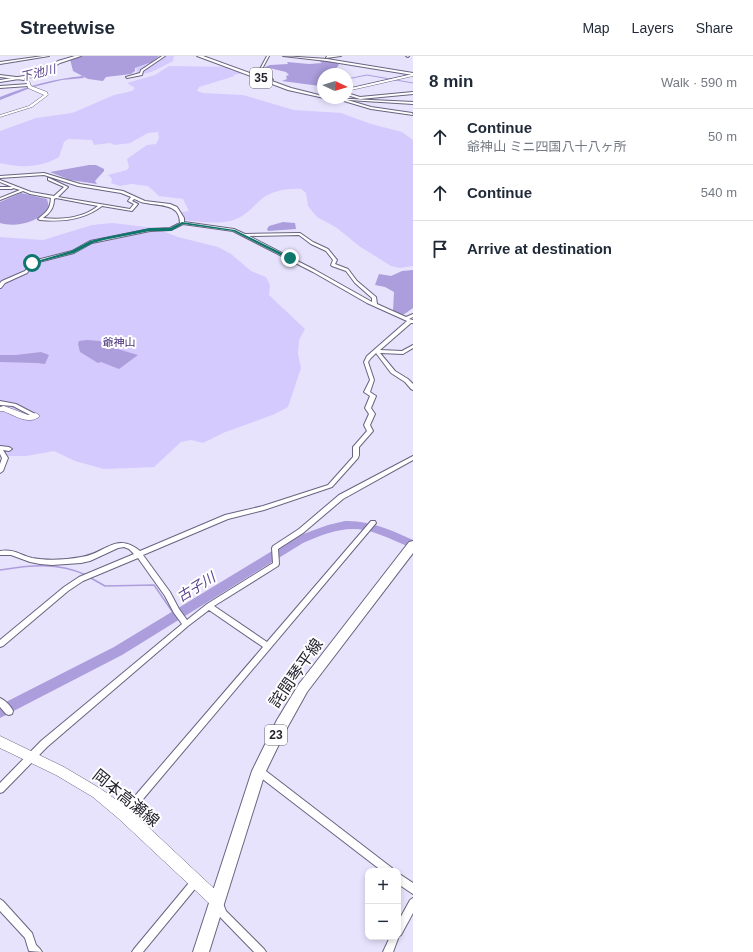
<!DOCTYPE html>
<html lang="en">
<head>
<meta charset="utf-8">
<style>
  body { margin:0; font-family:Arial,"Noto Sans JP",sans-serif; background:#f6f6f7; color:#1f2937 }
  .controls { position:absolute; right:12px; bottom:12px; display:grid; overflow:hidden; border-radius:8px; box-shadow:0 2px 6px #0003 }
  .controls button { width:36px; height:36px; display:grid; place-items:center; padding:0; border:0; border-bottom:1px solid #e0e1e3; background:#fff; color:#1f2937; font:20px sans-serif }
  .compass { position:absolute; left:317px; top:12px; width:36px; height:36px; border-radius:50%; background:#fff; box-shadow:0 2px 6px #0003; rotate:94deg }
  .stop { position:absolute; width:12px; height:12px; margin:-9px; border:3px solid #0f766e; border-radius:50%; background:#fff }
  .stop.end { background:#0f766e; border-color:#fff; box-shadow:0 1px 4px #0008 }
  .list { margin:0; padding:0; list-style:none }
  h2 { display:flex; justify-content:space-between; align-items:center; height:52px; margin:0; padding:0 16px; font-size:17px }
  h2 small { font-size:13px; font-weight:400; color:#747a83 }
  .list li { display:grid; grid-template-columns:26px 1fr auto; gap:12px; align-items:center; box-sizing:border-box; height:56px; padding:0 16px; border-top:1px solid #e0e1e3 }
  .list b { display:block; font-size:15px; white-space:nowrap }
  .list p { margin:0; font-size:13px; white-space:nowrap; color:#747a83 }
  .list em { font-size:13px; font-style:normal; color:#747a83 }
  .icon { flex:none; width:22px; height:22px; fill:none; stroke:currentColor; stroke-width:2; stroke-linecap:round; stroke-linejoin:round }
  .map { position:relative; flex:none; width:413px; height:896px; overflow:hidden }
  header { display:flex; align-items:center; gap:24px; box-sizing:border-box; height:56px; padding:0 20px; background:#fff; border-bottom:1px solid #e0e1e3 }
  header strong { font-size:19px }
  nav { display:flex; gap:22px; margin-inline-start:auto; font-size:14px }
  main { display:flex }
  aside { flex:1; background:#fff }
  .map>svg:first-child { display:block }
  .green { fill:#d5cafe }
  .water { fill:#ac9ddc }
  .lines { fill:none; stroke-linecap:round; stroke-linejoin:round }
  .stream-far1 { stroke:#ac9ddc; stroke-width:1 }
  .stream { stroke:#ac9ddc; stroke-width:1.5 }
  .river { fill:#ac9ddc; fill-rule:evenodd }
  .street-casing { stroke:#69637f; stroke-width:2 }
  .secondary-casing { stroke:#69637f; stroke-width:1 }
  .primary-casing { stroke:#69637f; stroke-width:2 }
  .street { fill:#fff; fill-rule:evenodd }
  .secondary { fill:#fff; fill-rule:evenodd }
  .primary { fill:#fff; fill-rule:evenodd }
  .route { fill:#0f766e }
  .labels { text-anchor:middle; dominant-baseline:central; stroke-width:4; stroke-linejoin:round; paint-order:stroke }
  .far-park-label { font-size:11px; fill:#442c76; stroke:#fff }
  .far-water-label { font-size:12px; font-style:italic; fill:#5a438f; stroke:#fff }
  .shield { fill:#fff; stroke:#66656d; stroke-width:1 }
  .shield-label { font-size:12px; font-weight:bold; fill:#25232e }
  .water-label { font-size:14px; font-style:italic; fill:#5a438f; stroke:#fff }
  .near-street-label { font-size:16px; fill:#25232e; stroke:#fff }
</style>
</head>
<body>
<header>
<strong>Streetwise</strong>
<nav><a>Map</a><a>Layers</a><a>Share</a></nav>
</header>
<main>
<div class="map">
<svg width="413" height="896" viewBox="0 0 413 896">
  <rect width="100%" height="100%" fill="#e8e3fd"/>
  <path class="green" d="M160 0H174L173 5C159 12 151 19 135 18L137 15 136 12 148 8Z
    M169 10 237 11 229 14 244 17 233 19 235 20 199 31 197 35 203 37 243 39 294 54 341 57 371 68 402 76 413 84V210L400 212 391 210 359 190 337 172 317 161 308 150 306 137 301 133C289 132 272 135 263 142 252 151 246 161 230 165 215 168 199 166 184 164L181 156 189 155 183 143 159 140 148 130 131 128 120 130 111 127 112 123 108 119 127 114 129 111 127 103 147 89 156 88 159 82 158 76 148 77 130 87 115 89 110 87 94 89 92 84 68 83 64 86 59 101C41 112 19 112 0 107V75L36 62 72 57 114 39 132 35 135 32 127 27 155 19Z
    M112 167 155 172 178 181 218 191 231 198 251 215 266 221 270 229 269 239 305 273 299 284 298 298 301 312 288 351 275 358 223 377 203 387 191 384 181 386 154 411 104 413 75 405 54 395 26 400H0V181L43 184 92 169Z"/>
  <path class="water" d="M81 0H159L152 6 135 12V15L131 18 106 21 103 25 88 23 73 15 70 3Z
    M318 4 336 6 339 9 331 18H323V27L320 30 282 25 287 23 286 20 289 19 286 16 265 11 270 9 288 8 287 6 309 8 322 7Z
    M89 109H96L104 113V115L95 125 97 128 70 124 50 116Z
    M21 137 47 143 49 151C40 166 16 172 0 167V146Z
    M283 166 295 167 296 173 268 175 267 173 269 170Z
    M413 214V252L403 259 393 255 394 236 385 231 375 229 379 218 391 220 402 215Z
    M87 284 100 285 114 292 138 299 119 313 101 306 98 307 80 296 78 288 79 285Z
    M41 296 49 299 45 308 37 307 0 306V299H16Z"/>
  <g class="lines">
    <path class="stream-far1" d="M347 23 367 19 413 27"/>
    <path class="stream" d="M0 514C30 509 58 506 86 519
      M89 521 105 530 154 529 176 561"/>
    <path class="river" d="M83 20 84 22 62 24 33 31 0 44V41C28 30 53 23 83 20Z
      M345 465C369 464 391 474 413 484V492C401 488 390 482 378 478 351 467 328 476 303 487L122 599 0 662V649L114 591 295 481 328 469Z"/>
    <defs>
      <path id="street" d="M43 0H49L0 8V6Z
        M162 0H165L143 15 142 19 127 22 126 21 140 17 141 14Z
        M267 0H269L262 13 273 24 272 26 260 13Z
        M283 0 327 3 413 17V19L327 5Z
        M327 0H341L326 2Z
        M406 0H409L408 1Z
        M0 19 24 22 25 23 24 24 0 21Z
        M29 28 28 30 0 32V30Z
        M413 36V38L360 43 347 39V37L360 41Z
        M344 43 371 51 412 57 413 59 371 53 344 45Z
        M44 117 80 128 123 135 145 145 170 148 177 151 184 162V166L234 173 245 178 300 177 313 186 328 193 337 204 335 208 348 213 357 225 376 241 377 248 406 261 413 258V261L409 263 413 264V267H411L380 294 402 295 413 289V292L403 298 380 297 395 315 408 323 413 328V334L411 333 405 326 391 317 376 297 371 302 368 306 374 324 370 336 376 340 371 352 375 358 370 369 373 375 359 391V399L358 402 332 431 264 454 228 463 143 499 170 536 179 553 187 564 207 548 273 507 272 492 273 490 299 473 339 439 413 400V404L343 443 303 477 278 493 279 508 278 510 214 550 267 586 371 465H375L376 467 128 761 125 762 122 761 121 758 122 755 263 591 209 554 188 570 47 691 3 736 0 737V727L41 685 182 568 174 557 165 540 138 502 83 525 68 535 3 590 0 591V584L64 531 79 521 134 498 129 493 124 491 118 492 90 505 81 507 52 509 40 508 30 506 11 499H0V495C16 493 19 499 32 502 48 505 65 504 81 501 105 498 116 475 140 495L225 459 263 450 328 429 353 401V391L367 375 364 369 369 358 365 352 370 340 364 336 370 324 364 306 367 300 407 265 367 247 313 216 233 175 183 168 171 174 150 175 92 187 74 197 35 207 27 217 5 227 1 232H0V227L2 225 25 215 33 205 72 195 90 185 150 173 170 172 180 167C180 147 159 150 146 147 141 147 138 144 134 143L132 145 138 148 132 155 102 150C84 164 62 166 40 164L38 163C47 155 50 154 51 142L30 138 23 135 0 144V142L20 134 13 132 12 133H0V131H12L0 126V124L31 136 54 140 64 131 48 124V122H49L68 131 58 141 130 153 134 148 128 145 131 141 121 137 78 130 44 119 0 122V120ZM56 142 98 150C83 162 62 164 43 162 50 157 54 152 54 143ZM299 179 311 188 326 195 333 204 331 209 332 210 346 215 355 227 372 242V246L315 214 249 180Z
        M0 345 16 348 39 360 36 362 34 361 13 350 0 349Z
        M0 390 9 391 12 393 9 395 3 394 8 402 3 415 0 417V408L2 402 0 398Z
        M0 642C5 644 11 650 13 655L12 658 9 659 6 658 0 651Z
        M259 711 262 712 392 812 393 815H382L256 718 255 715 256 712Z
        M398 817 413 827V838L398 828Z
        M196 820 199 822 201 825 199 828 143 896H132L134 893 193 822Z
        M413 842V857L401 879 399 880 393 896H383L390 881H398V866L410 844Z
        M0 843 3 845 32 877 36 889 40 893 42 896 29 895 25 882 0 855Z
        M219 843 222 845 226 855 264 893 266 896H254L220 861 214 848 216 845Z"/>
      <path id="secondary" d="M413 18V20L347 35V33Z
        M25 21 28 22 31 30 47 36 48 39 32 51 0 61V59L29 50 44 39 28 32Z
        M4 350 28 359 36 357 40 360C29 370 14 359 3 355H0V351Z
        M0 680 64 711 101 733 129 753 222 840 224 845 222 850 217 852 212 850 119 763 93 741 56 719 0 692Z"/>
      <path id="primary" d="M75 0H81L60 7 38 20 0 26V24L36 18 58 5Z
        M197 0H203L291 32 323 40 324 42 288 34Z
        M330 42 413 46V48L332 43Z
        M413 485V497L307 636 287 672 265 717 209 896H193L252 715 277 664 299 628 409 486Z"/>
    </defs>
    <use href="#street" class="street-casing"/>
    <use href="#secondary" class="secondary-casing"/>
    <use href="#primary" class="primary-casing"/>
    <use href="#street" class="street"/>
    <use href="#secondary" class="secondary"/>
    <use href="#primary" class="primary"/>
  </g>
  <path class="route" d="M182 166 235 174 292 202 288 203 233 175 183 168 171 175H150L104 184 93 187 74 197 32 208 30 207 71 195 90 185 102 182 150 172H170Z"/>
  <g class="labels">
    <g class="far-park-label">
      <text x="119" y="286">爺神山</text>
    </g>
    <g class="far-water-label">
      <text transform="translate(38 17) rotate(-14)">下池川</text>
    </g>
    <g class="shield">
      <rect x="250" y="12" width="22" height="20" rx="3"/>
      <rect x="265" y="669" width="22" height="20" rx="3"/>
    </g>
    <g class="shield-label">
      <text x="261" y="22">35</text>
      <text x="276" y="679">23</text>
    </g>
    <g class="water-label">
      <text transform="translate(196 531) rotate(-32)">古子川</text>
    </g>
    <g class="near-street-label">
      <text transform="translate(296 617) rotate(-55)">詫間琴平線</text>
      <text transform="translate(126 742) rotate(39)">岡本高瀬線</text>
    </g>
  </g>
</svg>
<div class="controls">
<button>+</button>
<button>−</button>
</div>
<svg class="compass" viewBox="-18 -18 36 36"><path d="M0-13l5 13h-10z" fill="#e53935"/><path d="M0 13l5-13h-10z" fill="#747a83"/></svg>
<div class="stop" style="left:32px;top:207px"></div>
<div class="stop end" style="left:290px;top:202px"></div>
</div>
<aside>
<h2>8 min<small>Walk · 590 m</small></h2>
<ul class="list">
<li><svg class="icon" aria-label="ahead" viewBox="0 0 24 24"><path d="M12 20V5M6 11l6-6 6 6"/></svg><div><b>Continue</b><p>爺神山 ミニ四国八十八ヶ所</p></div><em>50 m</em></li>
<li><svg class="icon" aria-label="ahead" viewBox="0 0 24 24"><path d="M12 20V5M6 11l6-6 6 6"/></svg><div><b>Continue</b></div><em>540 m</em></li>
<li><svg class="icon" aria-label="arrive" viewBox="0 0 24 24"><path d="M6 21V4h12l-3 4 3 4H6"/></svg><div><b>Arrive at destination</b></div></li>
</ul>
</aside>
</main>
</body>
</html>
